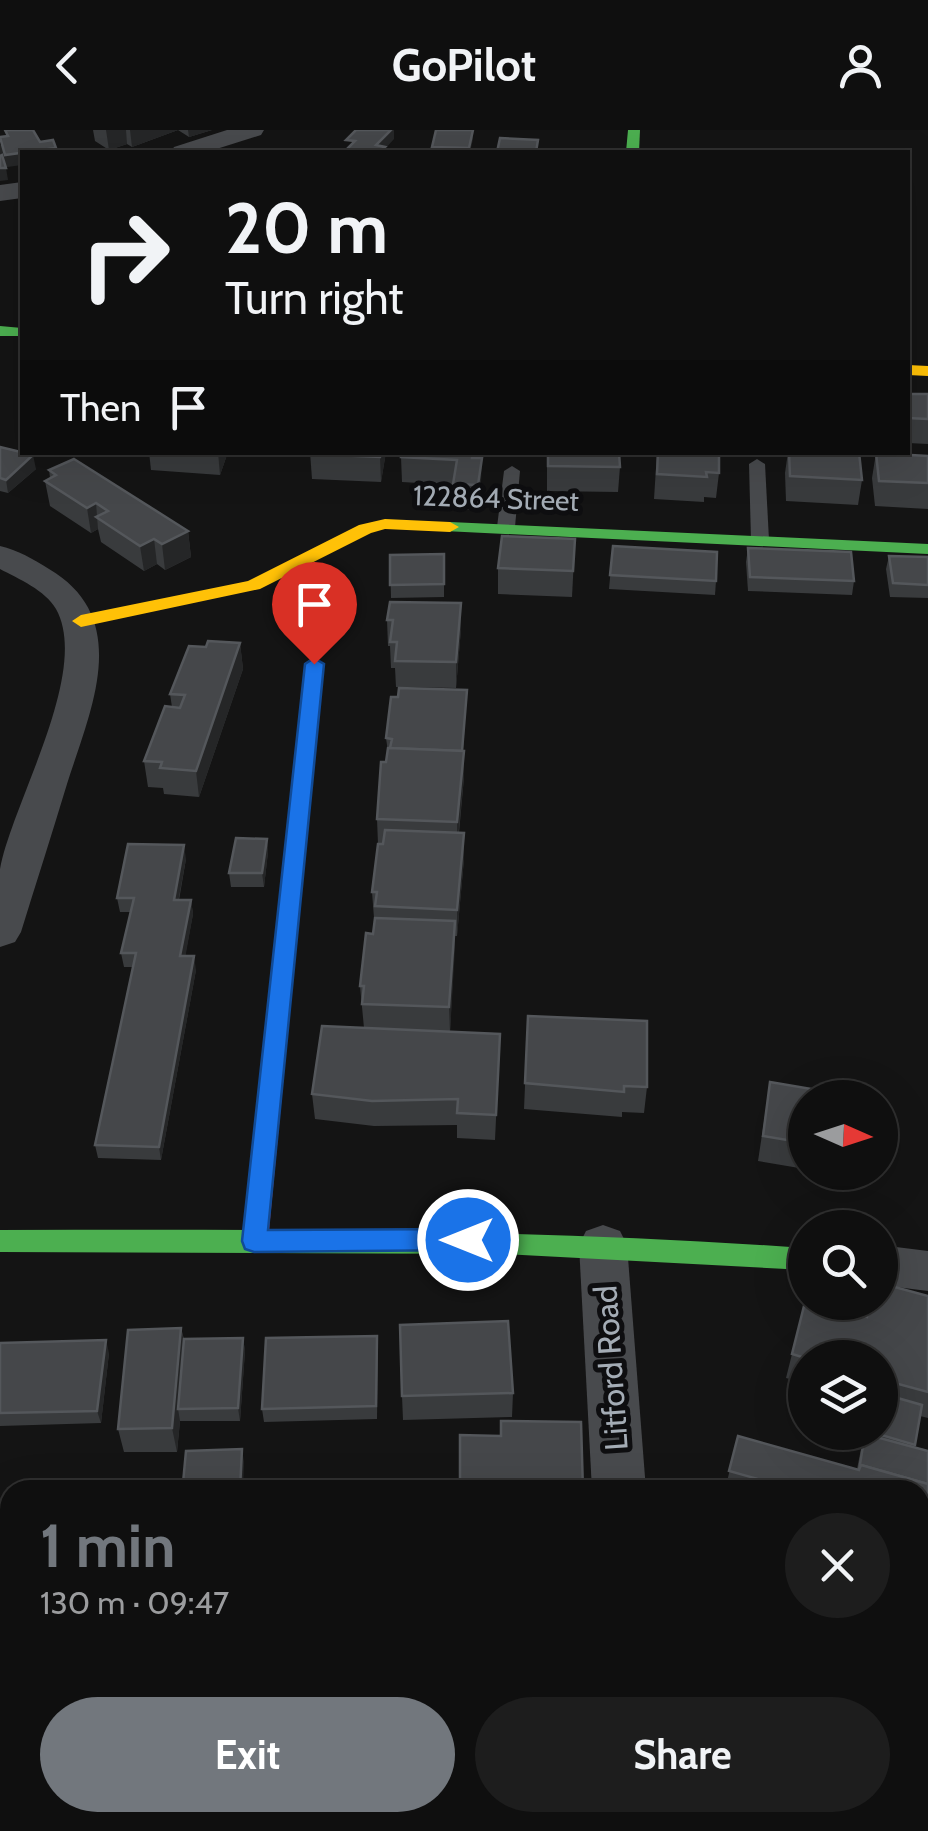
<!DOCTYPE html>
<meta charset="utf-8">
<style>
body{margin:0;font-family:Cabin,sans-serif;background:#1d1d1d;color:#f1f3f6;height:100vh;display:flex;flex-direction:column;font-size:38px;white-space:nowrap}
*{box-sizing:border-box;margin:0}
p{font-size:32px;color:#9b9c9e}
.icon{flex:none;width:55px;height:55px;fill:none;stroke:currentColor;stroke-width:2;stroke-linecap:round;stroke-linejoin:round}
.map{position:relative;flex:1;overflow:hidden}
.details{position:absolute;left:0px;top:1350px;width:930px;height:352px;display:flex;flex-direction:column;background:#0f0f0f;border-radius:30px 30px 0 0;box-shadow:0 10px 40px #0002,0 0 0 2px #2f2f2f}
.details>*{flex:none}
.top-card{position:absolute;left:20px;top:20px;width:890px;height:305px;border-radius:0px;box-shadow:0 10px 40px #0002,0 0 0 2px #2f2f2f;background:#0f0f0f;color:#f1f3f6;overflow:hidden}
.needle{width:65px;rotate:93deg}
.buttons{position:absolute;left:788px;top:950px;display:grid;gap:20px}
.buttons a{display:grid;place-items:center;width:110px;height:110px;border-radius:50%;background:#0f0f0f;box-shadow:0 10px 40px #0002,0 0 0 2px #2f2f2f;font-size:50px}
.pin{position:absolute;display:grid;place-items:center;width:85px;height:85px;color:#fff;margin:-102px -42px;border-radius:50% 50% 50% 0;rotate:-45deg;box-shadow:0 0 10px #0007}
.pin .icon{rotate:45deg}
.me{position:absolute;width:110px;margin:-55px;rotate:270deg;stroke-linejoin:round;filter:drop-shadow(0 0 8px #0008)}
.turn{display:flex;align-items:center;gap:35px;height:210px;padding:0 40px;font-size:45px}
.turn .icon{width:130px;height:130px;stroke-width:2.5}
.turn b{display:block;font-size:70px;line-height:85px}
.then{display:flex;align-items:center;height:95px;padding:0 40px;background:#0003;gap:20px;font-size:38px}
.round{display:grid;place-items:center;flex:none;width:105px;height:105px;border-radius:52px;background:#1d1d1d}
.head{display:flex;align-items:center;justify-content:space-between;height:170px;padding:0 40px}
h1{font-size:60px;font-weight:700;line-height:75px;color:#72777d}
.button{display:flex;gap:20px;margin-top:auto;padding:20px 40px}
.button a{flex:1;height:115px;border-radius:60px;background:#72777d;color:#fff;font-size:40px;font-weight:700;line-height:115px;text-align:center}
.button a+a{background:#1d1d1d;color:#f1f3f6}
header{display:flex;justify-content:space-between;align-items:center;height:130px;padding:0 40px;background:#0f0f0f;font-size:45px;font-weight:700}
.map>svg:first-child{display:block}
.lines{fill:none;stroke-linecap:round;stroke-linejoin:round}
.lane{fill:#484a4d;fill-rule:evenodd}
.street{fill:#484a4d;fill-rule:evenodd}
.fast{fill:#4caf50;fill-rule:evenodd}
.slow{fill:#ffc107;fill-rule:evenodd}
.jam{fill:#c62828;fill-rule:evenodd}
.wall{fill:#393b3d}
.shaded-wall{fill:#252627}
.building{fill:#45474a;stroke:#54575b;stroke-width:2.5}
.route{fill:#1a73e8;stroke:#114b97;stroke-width:2.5}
.labels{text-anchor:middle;stroke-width:10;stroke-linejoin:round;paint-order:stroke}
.far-street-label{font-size:28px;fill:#a4acb5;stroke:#0e0e10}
.street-label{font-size:32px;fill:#a4acb5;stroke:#0e0e10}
</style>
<header><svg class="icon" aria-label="back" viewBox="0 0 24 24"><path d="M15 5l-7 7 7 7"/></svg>GoPilot<svg class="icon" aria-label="person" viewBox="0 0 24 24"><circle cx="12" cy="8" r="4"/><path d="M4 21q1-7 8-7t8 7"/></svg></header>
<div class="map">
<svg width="928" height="1701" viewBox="0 0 928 1701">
<rect width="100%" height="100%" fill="#141414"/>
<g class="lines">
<g class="lane">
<path d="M 757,329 L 765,334 L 769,410 L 760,415 L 751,410 L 749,334 Z"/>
<path d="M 512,336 L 520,341 L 515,397 L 506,402 L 497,397 L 504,341 Z"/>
</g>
<g class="street">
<path d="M 227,0 L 264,0 L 261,5 L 207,22 L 171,22 L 174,17 Z"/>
<path d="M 22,52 L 22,68 L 0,71 L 0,55 Z"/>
<path d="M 0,416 C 18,420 33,429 49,439 C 134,489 90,581 67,654 C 52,704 36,753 21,802 L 15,812 L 0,817 C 0,792 0,764 0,739 C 12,673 91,542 56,479 C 45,460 19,449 0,439 Z"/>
<path d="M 603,1095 L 620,1101 L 627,1115 L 646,1360 L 592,1360 L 579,1115 L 586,1101 Z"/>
<path d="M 880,1115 L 928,1121 L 928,1161 L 880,1155 Z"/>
<path d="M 0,1655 L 10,1655 L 10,1692 L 37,1692 L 33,1701 L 0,1701 Z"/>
<path d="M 531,1692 L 664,1692 L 664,1694 L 661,1701 L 535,1701 Z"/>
</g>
<g class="fast">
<path d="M 628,0 L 640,0 L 639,22 L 626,22 Z"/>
<path d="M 0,196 L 22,198 L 22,206 L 0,206 Z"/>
<path d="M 450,392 L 928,414 L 928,424 L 444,401 L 444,393 Z"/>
<path d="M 0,1100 C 269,1099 537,1099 805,1118 L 805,1140 L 503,1124 L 0,1122 Z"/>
</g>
<g class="slow">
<path d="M 908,235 L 928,236 L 928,246 L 908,245 Z"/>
<path d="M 385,389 L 450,392 L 459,397 L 450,402 L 385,399 L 371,403 L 260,459 L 81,497 L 72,491 L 81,485 L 248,451 L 359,395 Z"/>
</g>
<path class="jam" d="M 314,527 L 323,533 L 268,1111 L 264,1118 L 255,1122 L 246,1118 L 242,1111 L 305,533 Z"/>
</g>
<g class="wall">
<path d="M 93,0 L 178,0 L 132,17 L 127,14 L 109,20 L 95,11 Z"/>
<path d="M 178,0 L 212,0 L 189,7 Z"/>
<path d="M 473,0 L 470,22 L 432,22 L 432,17 Z"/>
<path d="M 908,264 L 928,264 L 928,314 L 908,313 Z"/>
<path d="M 0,317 L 36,339 L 8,363 L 0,361 Z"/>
<path d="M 149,322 L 228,322 L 220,345 L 151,340 Z"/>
<path d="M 310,322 L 386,322 L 381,352 L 312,349 Z"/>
<path d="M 547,322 L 620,337 L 618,362 L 547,361 Z"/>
<path d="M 657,322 L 719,343 L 716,368 L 704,367 L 704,372 L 654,369 Z"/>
<path d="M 788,322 L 859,322 L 862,350 L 858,375 L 786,371 L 785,343 Z"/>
<path d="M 876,323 L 928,326 L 928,379 L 875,376 L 872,348 Z"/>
<path d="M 401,327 L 476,328 L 481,353 L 478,380 L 453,379 L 453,355 L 402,352 Z"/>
<path d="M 49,340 L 188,401 L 191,427 L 165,440 L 157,434 L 144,441 L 101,412 L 98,399 L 91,403 L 50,376 L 45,351 L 50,348 Z"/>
<path d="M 575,409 L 572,467 L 498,464 L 498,438 Z"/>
<path d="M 613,416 L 716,451 L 715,465 L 609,459 Z"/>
<path d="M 748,418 L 854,451 L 852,465 L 748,461 L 746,432 Z"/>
<path d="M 444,424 L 444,467 L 391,468 L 390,425 Z"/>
<path d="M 889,426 L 928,427 L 928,468 L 890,467 L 886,439 Z"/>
<path d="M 461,473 L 461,499 L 456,558 L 396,557 L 395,538 L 391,538 L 390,516 L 388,516 L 387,490 Z"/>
<path d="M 240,513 L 243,539 L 199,667 L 164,664 L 163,658 L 148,657 L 144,631 L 172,577 L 170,564 L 206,517 Z"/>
<path d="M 467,560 L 463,621 L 464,647 L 459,703 L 464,729 L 457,806 L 455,806 L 450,902 L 500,904 L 495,1010 L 457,1008 L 457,995 L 374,996 L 315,989 L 312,964 L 364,898 L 360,856 L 373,804 L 375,788 L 374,788 L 372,762 L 378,714 L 377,689 L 388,622 L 386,608 L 398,567 Z"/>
<path d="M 267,709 L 268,722 L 264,757 L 231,757 L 229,743 Z"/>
<path d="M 186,729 L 179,770 L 191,770 L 193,784 L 185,826 L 196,840 L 161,1030 L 98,1028 L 95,1015 L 133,837 L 124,837 L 121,823 L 131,782 L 120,782 L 117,768 Z"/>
<path d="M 528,886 L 647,957 L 644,983 L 622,982 L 622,987 L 524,979 Z"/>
<path d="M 770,952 L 805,968 L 805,1039 L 758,1031 Z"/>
<path d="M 928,1166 L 928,1288 L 920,1286 L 914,1317 L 928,1321 L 928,1501 L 925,1512 L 928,1513 L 928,1627 L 920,1625 L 920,1360 L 725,1360 L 738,1306 L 857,1339 L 862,1314 L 841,1308 L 842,1302 L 880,1302 L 880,1228 L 805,1228 L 805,1253 L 786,1248 L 805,1172 L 865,1186 L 868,1172 L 880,1172 Z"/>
<path d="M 181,1198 L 184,1209 L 243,1208 L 245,1221 L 240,1291 L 180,1291 L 177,1322 L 124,1322 L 118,1299 Z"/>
<path d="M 0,1213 L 109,1223 L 101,1293 L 0,1296 Z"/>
<path d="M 378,1218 L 377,1289 L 264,1292 L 262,1279 Z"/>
<path d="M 513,1263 L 512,1287 L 403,1290 L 402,1266 Z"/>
<rect x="0" y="1460" width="10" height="85"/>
</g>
<g class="shaded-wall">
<path d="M 106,0 L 126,0 L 127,14 L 109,20 Z"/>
<path d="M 130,0 L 178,0 L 132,17 Z"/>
<path d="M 188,0 L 212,0 L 189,7 Z"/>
<path d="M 391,0 L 394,0 L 394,9 L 385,19 L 385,22 L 376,22 L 376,15 Z"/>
<path d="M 473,0 L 473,9 L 470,22 L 469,22 Z"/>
<path d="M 3,14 L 22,23 L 22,35 L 0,38 L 0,15 Z"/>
<path d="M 56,18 L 57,22 L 24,22 Z"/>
<path d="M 0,38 L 6,38 L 8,50 L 0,51 Z"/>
<path d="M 218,322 L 228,322 L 220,345 Z"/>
<path d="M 381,322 L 386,322 L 381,352 L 380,327 Z"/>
<path d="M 33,325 L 36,339 L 8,363 L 6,350 Z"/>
<path d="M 482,328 L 481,353 L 478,380 L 478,355 Z"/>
<path d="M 96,373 L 98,399 L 91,403 L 87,378 Z"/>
<path d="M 188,401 L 191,427 L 165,440 L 162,414 Z"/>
<path d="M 154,409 L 157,434 L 144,441 L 140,416 Z"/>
<path d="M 461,473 L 461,499 L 456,558 L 456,532 Z"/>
<path d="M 240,513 L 243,539 L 199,667 L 196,641 Z"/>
<path d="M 464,621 L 464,647 L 457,718 L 457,692 Z"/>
<path d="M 464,703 L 464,729 L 457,806 L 457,780 Z"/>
<path d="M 267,709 L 268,722 L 264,757 L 262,743 Z"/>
<path d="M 184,715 L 186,729 L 176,783 L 174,770 Z"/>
<path d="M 191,770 L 193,784 L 183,840 L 180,826 Z"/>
<path d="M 455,791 L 455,818 L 450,903 L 449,877 Z"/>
<path d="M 194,826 L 196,840 L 161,1030 L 159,1017 Z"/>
<path d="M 181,1198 L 186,1222 L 178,1279 L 180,1291 L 177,1322 L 172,1298 Z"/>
<path d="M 243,1208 L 245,1221 L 240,1291 L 238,1278 Z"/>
<path d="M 106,1210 L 109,1223 L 101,1293 L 97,1281 Z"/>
<path d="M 242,1319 L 244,1332 L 243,1360 L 240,1360 Z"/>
</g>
<g class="building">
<path d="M 5,0 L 33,0 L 40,12 L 53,10 L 56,18 L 5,25 L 0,7 L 8,6 Z"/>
<path d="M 356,0 L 391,0 L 376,15 L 385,17 L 379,22 L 344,22 L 355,11 L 346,10 Z"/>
<path d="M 436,0 L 473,0 L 469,18 L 432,17 Z"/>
<path d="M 500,8 L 538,10 L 536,22 L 497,22 Z"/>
<path d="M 2,25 L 6,38 L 0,38 L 0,26 Z"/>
<path d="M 908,264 L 928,264 L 928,289 L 908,288 Z"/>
<path d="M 0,317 L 33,325 L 6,350 L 0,348 Z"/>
<path d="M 310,322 L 381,322 L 380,327 L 310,324 Z"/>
<path d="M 402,322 L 473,322 L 472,328 L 482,328 L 478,355 L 453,354 L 457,330 L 401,327 Z"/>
<path d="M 548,322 L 619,322 L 620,337 L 548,336 Z"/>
<path d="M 658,322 L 719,322 L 719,343 L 706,342 L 707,347 L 657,344 Z"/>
<path d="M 789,322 L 859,322 L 862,350 L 790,346 Z"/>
<path d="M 876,323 L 928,326 L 928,353 L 879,351 Z"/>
<path d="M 74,329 L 188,401 L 162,414 L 154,409 L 140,416 L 96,387 L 108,381 L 96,373 L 87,378 L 45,351 L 56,345 L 49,340 Z"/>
<path d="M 502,406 L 575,409 L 573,441 L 498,438 Z"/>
<path d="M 613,416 L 717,422 L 716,451 L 610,445 Z"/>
<path d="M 748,418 L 851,422 L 854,451 L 750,447 Z"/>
<path d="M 444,424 L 444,454 L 390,455 L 390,425 Z"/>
<path d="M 889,426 L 928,427 L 928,455 L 893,453 Z"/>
<path d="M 390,472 L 461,473 L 456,532 L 395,531 L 397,512 L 390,512 L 393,490 L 387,490 Z"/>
<path d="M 208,511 L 240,513 L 196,641 L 160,638 L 162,632 L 144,631 L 165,576 L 180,578 L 185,565 L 170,564 L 189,516 L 206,517 Z"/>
<path d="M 399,558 L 467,560 L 462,621 L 390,618 L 392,609 L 386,608 L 391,567 L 398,567 Z"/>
<path d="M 388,618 L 464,621 L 457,692 L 377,689 L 381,632 L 386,632 Z"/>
<path d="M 385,700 L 464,703 L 457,780 L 375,776 L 377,762 L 372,762 L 378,714 L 383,714 Z"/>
<path d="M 236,708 L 267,709 L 262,743 L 229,743 Z"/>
<path d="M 128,714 L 184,715 L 174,770 L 191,770 L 180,826 L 194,826 L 159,1017 L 95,1015 L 136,823 L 121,823 L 134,768 L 117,768 Z"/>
<path d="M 375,788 L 455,791 L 449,877 L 362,874 L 364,856 L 360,856 L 366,803 L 373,804 Z"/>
<path d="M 528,886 L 647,891 L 647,957 L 624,956 L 624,962 L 525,953 Z"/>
<path d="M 322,896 L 500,904 L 496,985 L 457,983 L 458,969 L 372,971 L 312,964 Z"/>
<path d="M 770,952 L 841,964 L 841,968 L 805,968 L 805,1013 L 763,1006 Z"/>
<path d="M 880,1153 L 928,1166 L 928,1262 L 880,1249 L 880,1228 L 805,1228 L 792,1224 L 805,1172 L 814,1172 L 867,1187 L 870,1172 L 880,1172 Z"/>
<path d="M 508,1191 L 513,1263 L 402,1266 L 400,1195 Z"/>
<path d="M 181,1198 L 172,1298 L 118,1299 L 128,1200 Z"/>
<path d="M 377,1206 L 376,1276 L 262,1279 L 266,1208 Z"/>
<path d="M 243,1208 L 238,1278 L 178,1279 L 184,1209 Z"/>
<path d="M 106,1210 L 97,1281 L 0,1283 L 0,1213 Z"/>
<path d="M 880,1263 L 922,1275 L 915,1315 L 871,1302 L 880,1302 Z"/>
<path d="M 501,1291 L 581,1292 L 583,1360 L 460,1360 L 460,1305 L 501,1306 Z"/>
<path d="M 865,1304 L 928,1321 L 928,1354 L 861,1335 L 859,1340 Z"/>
<path d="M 738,1306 L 859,1340 L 861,1335 L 928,1354 L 928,1397 L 920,1395 L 920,1360 L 797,1360 L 729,1341 Z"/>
<path d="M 242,1319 L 240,1360 L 169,1360 L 170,1354 L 183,1353 L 186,1321 Z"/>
<path d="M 920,1410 L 928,1413 L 927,1508 L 920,1506 Z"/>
<rect x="0" y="1460" width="10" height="74"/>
<path d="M 920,1510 L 928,1513 L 928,1615 L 920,1613 Z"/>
<path d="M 816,1692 L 825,1692 L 840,1701 L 812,1701 Z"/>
</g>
<path class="route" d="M 314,528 L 324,534 L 268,1100 L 468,1099 L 477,1102 L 480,1110 L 477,1117 L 468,1120 L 254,1122 L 245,1119 L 242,1111 L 305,534 Z"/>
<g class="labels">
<g class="far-street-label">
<text transform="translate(496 368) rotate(2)" y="10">122864 Street</text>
</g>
<g class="street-label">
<text transform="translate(611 1238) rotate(-94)" y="11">Litford Road</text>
</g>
</g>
</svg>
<div class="buttons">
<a><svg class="needle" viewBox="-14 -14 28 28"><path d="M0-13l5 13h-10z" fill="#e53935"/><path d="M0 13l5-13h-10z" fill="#9b9c9e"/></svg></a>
<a><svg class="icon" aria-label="search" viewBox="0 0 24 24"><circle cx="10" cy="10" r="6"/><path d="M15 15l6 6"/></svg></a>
<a><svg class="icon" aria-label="layers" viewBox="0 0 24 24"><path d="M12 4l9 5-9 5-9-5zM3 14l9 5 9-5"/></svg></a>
</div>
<div class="pin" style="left:314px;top:534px;background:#d93025"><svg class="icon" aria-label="arrive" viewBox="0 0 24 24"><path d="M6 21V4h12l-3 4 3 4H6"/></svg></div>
<svg class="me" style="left:468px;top:1110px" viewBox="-20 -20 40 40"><circle r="17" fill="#1a73e8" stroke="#fff" stroke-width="3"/><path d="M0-11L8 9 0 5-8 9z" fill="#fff"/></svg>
<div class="top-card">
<div class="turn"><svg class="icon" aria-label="right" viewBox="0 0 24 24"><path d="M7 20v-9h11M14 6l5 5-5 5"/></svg><div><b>20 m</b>Turn right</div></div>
<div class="then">Then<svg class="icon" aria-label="arrive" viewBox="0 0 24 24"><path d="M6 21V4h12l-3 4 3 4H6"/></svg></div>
</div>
<section class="details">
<div class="head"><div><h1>1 min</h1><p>130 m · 09:47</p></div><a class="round"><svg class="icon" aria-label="close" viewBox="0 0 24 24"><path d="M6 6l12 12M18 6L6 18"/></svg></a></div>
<div class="button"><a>Exit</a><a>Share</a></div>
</section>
</div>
